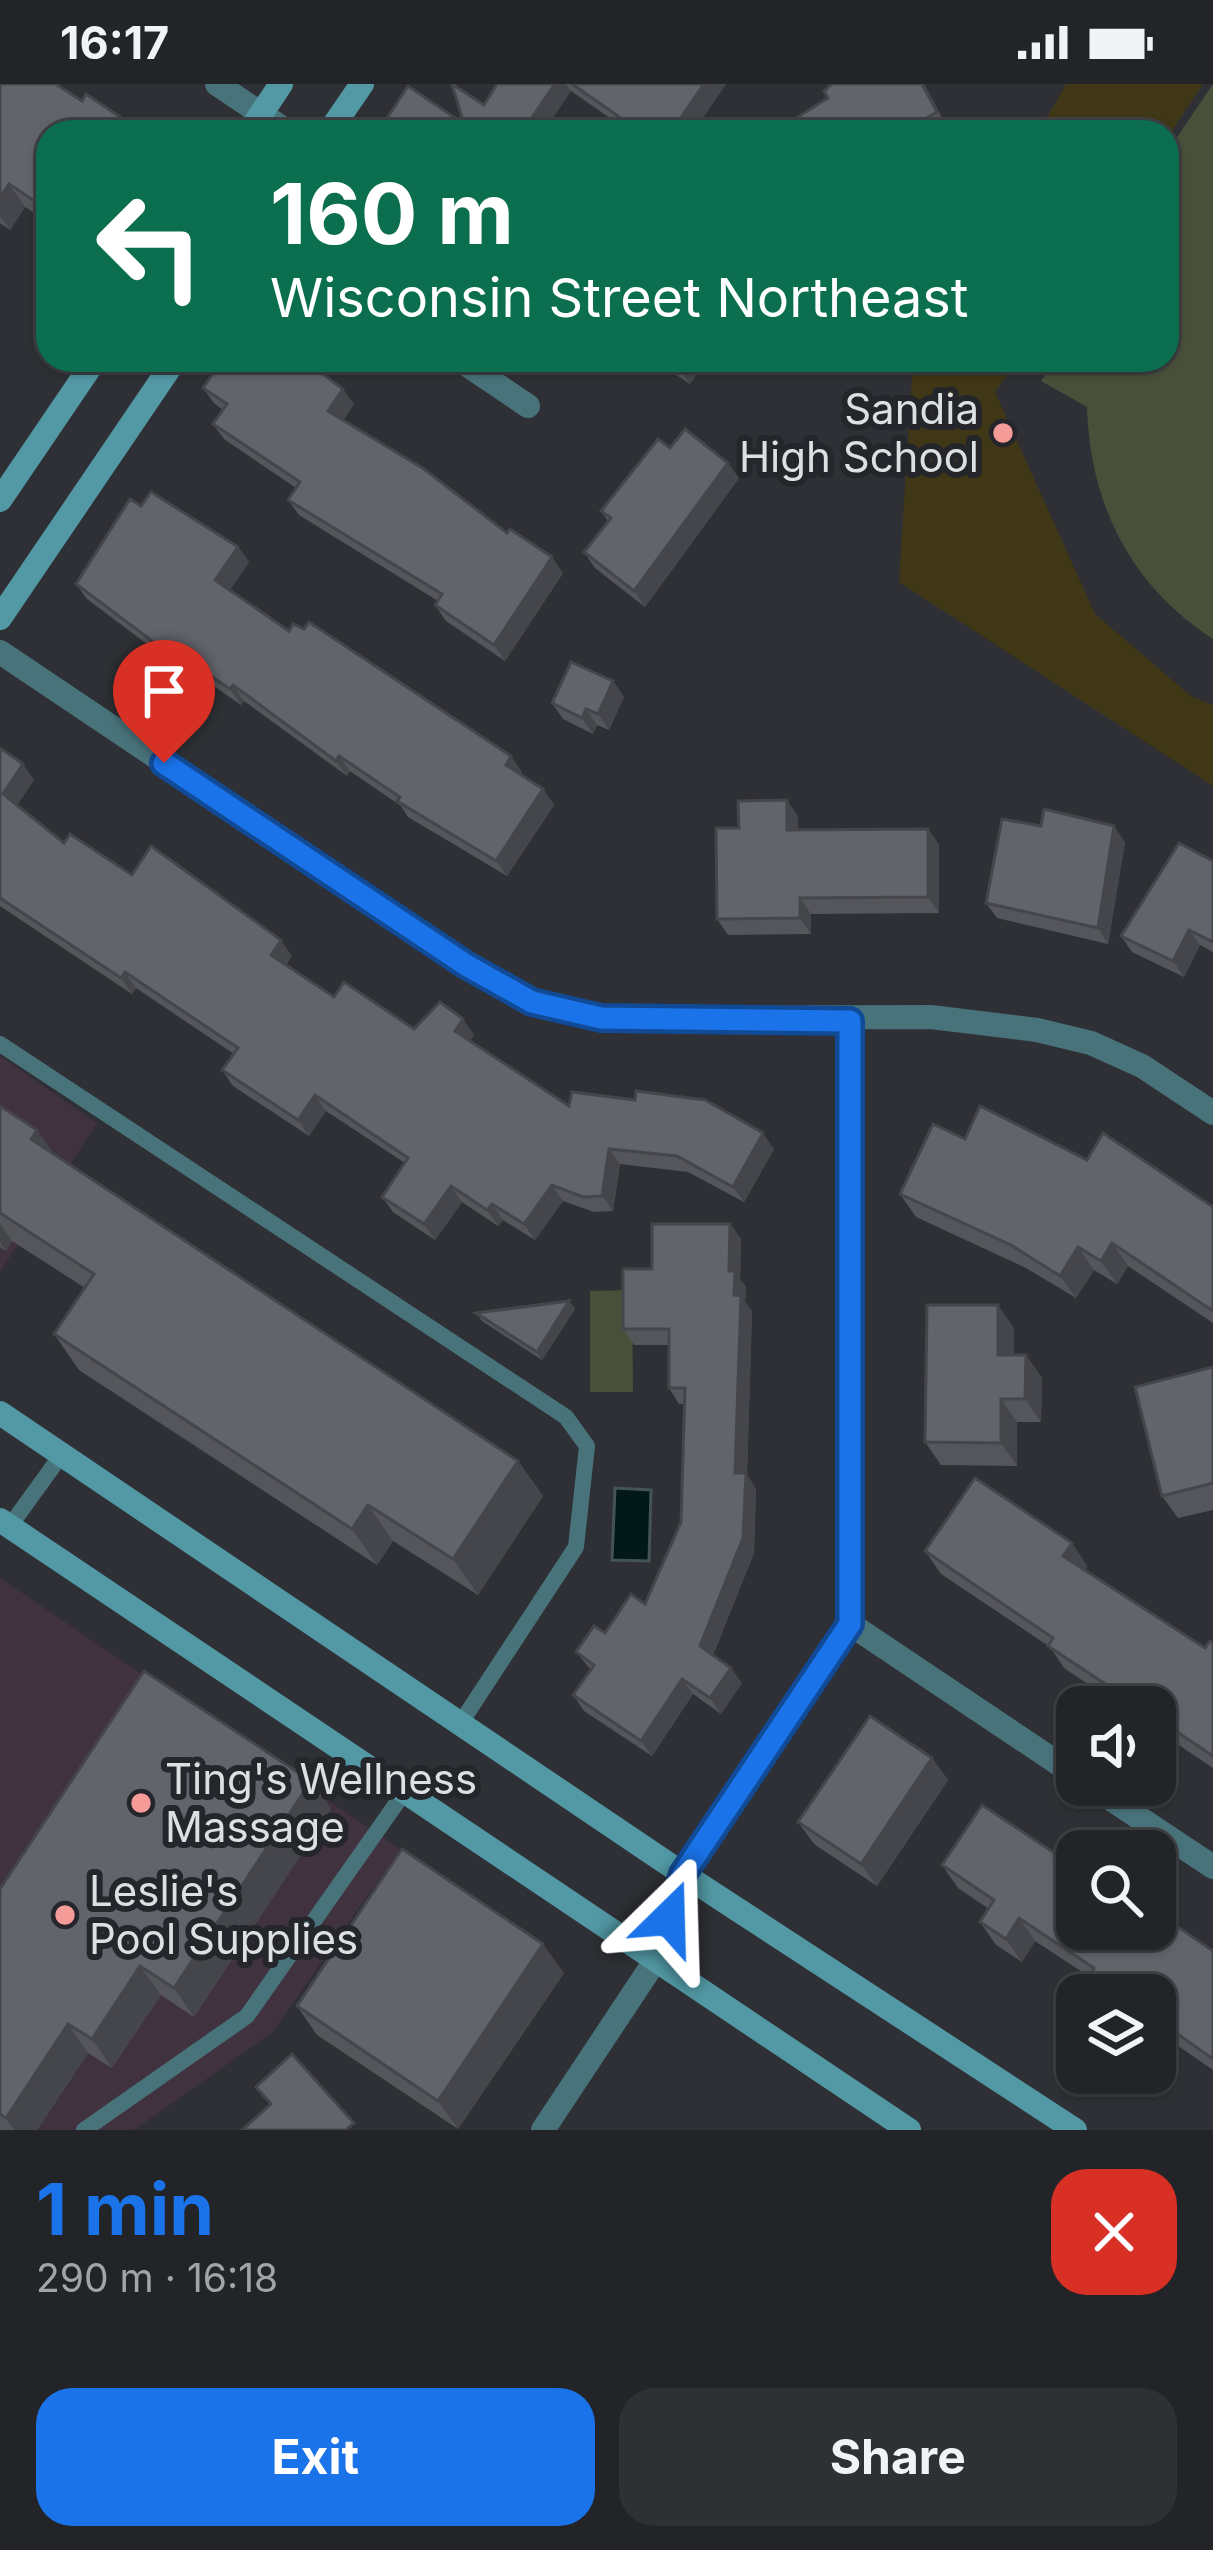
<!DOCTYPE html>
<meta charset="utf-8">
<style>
body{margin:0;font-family:Inter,sans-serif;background:#2e3034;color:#f1f3f6;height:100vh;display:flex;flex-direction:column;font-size:45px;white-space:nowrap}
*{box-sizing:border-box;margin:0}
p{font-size:39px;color:#a2a4a8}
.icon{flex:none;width:66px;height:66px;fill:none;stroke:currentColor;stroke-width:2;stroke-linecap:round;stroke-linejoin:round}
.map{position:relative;height:2046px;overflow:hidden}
.details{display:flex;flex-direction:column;background:#222428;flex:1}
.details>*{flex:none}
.banner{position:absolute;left:36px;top:36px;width:1143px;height:252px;border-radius:36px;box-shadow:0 3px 9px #0004,0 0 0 3px #3f4145;background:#0b6e4f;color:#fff;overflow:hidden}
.tools{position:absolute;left:1056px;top:1602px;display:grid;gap:24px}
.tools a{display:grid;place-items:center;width:120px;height:120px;border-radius:24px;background:#222428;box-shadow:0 3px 9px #0004,0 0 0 3px #3f4145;font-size:60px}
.pin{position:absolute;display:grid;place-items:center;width:102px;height:102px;color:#fff;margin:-123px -51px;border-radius:50% 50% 50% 0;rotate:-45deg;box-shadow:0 0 12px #0007}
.pin .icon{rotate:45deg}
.me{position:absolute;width:132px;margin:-66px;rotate:22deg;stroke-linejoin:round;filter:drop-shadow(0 0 9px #0008)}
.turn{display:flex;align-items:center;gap:42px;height:252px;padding:0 36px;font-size:54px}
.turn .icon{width:156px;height:156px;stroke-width:2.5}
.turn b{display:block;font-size:84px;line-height:102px}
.round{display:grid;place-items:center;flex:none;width:126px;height:126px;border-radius:36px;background:#2e3034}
.overview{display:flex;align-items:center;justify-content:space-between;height:204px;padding:0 36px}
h1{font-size:72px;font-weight:700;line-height:90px;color:#1a73e8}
.button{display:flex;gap:24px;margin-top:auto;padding:24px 36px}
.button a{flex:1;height:138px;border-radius:36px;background:#1a73e8;color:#fff;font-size:48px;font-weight:700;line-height:138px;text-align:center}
.button a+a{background:#2e3034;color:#f1f3f6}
.status{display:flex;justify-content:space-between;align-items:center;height:84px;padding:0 60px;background:#222428;direction:ltr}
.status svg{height:33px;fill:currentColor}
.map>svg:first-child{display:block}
.commercial{fill:#41323f}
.green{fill:#49503a}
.sand{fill:#403717}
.water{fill:#021819;stroke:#445455;stroke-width:3}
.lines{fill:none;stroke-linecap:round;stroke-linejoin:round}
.lane{stroke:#49737b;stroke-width:16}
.street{stroke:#49737b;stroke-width:24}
.secondary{stroke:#5299a5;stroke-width:24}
.wall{fill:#54565c}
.shaded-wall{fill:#45464b}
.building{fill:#62646b;stroke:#45464b;stroke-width:3}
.route-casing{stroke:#114b97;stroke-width:30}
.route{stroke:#1a73e8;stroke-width:21}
.poi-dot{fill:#f59b98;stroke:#24262b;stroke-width:4.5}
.labels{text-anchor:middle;stroke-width:12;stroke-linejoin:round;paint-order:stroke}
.poi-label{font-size:42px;fill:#dddfe2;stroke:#24262b;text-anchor:start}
</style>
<div class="status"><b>16:17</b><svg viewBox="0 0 49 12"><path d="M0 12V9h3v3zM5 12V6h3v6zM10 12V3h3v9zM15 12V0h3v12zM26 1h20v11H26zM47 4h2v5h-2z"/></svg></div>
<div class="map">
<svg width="1213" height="2046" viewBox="0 0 1213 2046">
<rect width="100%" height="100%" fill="#2e3035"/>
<g class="commercial">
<path d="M 0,972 L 97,1039 L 0,1188 Z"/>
<path d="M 0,1494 L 400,1765 L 273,1948 L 134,2046 L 0,2046 Z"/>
</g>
<g class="green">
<path d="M 1213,0 L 1213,555 C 1130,501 1090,420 1087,323 L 1041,297 L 1056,276 L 1167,276 L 1167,68 Z"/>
<path d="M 632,1206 L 633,1308 L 590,1308 L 590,1207 Z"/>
</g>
<g class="sand">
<path d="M 1066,0 L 1203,0 L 1167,54 L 1167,48 L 1039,48 Z"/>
<path d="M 913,276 L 1017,276 L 995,308 L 1095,530 L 1192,613 L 1213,621 L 1213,702 L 899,498 Z"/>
</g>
<path class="water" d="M 615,1404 L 651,1406 L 649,1477 L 612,1476 Z"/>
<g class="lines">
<g class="lane">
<path d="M 0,960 L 566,1333 L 587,1362 L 576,1463 L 460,1640"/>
<path d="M 10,1442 L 62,1370"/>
<path d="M 84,2046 L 247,1932 L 403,1710"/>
</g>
<g class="street">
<path d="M 217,0 L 288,48"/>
<path d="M 460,276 L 528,322"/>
<path d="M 0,568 L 466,881 L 531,918 L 601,934 L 931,933 L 1037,946 L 1091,959 L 1142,982 L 1213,1029"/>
<path d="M 850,1540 L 1077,1692"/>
<path d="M 1090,1701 L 1213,1783"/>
<path d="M 543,2046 L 655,1877 L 683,1790 L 850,1540 L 850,937"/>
</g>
<g class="secondary">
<path d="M 249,48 L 281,0"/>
<path d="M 329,48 L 362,0"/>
<path d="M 0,416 L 95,276"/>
<path d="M 0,534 L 175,276"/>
<path d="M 0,1329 L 683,1790 L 1075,2046"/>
<path d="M 0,1436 L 909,2046"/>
</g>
</g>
<g class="wall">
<path d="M 0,0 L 82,17 L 138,45 L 48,48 L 48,138 L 25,123 L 10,146 L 0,139 Z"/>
<path d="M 497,0 L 726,0 L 693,48 L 630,48 L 571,7 L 464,40 L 484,21 Z"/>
<path d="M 924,0 L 948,44 L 940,48 L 774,48 Z"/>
<path d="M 653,276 L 706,276 L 690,300 Z"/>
<path d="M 203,304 L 354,320 L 343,336 L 563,489 L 505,577 L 446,537 L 435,521 L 438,517 L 299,431 L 288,416 L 296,404 L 224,355 L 213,340 L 223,326 L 214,319 Z"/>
<path d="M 670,364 L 739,394 L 645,523 L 595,484 L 584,468 L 608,437 L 601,427 Z"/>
<path d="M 141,422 L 238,463 L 249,478 L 230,506 L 289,547 L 522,688 L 520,690 L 543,705 L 554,721 L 507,792 L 408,733 L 401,722 L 350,687 L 347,692 L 244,617 L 241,621 L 182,580 L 179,584 L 87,515 L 76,500 Z"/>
<path d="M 613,597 L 624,613 L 609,646 L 597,641 L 593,650 L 563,635 L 552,619 Z"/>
<path d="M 0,664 L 34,696 L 17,721 L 64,759 L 292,872 L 286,881 L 334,913 L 414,945 L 474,951 L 470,957 L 569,1022 L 774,1065 L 744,1118 L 688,1088 L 620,1080 L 613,1127 L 594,1128 L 563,1117 L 535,1156 L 503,1136 L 498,1142 L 462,1118 L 435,1156 L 393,1128 L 382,1113 L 405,1079 L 326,1027 L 309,1052 L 233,1002 L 222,986 L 234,970 L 136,904 L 132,910 L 0,822 Z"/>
<path d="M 798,732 L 798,746 L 928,745 L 939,761 L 939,829 L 811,830 L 811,850 L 728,851 L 717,835 L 739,744 Z"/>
<path d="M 1125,758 L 1108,860 L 997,834 L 986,819 Z"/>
<path d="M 1213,777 L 1213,868 L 1200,861 L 1184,893 L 1132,868 L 1121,852 Z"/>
<path d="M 0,1022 L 37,1046 L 53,1069 L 518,1377 L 543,1412 L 478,1511 L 393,1457 L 377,1481 L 79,1286 L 54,1250 L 85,1204 L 12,1157 L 6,1167 L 0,1163 Z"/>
<path d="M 965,1055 L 1087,1076 L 1213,1123 L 1213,1239 L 1128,1182 L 1117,1200 L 1094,1186 L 1076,1214 L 1026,1184 L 916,1133 L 900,1110 Z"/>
<path d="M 730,1140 L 741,1155 L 740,1195 L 746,1203 L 745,1218 L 752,1227 L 747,1391 L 756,1405 L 754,1469 L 713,1571 L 742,1599 L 721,1630 L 693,1610 L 652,1672 L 584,1627 L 573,1611 L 591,1586 L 576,1568 L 645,1520 L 681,1438 L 684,1320 L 679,1320 L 669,1304 L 669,1261 L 634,1261 L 623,1245 L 652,1185 Z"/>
<path d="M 569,1217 L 575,1225 L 542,1276 L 482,1237 L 476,1229 Z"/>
<path d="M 1014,1244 L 1014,1271 L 1026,1271 L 1042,1294 L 1041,1338 L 1017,1338 L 1017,1382 L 941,1381 L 925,1358 Z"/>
<path d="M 1213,1283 L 1213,1426 L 1178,1434 L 1162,1412 Z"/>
<path d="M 1072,1459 L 1087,1482 L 1085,1486 L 1205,1564 L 1213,1560 L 1213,1684 L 1155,1645 L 1155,1623 L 1122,1623 L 1064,1584 L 1050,1563 L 941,1490 L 925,1467 Z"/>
<path d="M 932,1674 L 948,1696 L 877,1802 L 814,1760 L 798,1738 Z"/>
<path d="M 311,1697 L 331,1725 L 194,1933 L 161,1911 L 112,1984 L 88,1969 L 37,2046 L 0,2046 L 0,1805 Z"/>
<path d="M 942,1781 L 1077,1845 L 1213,1867 L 1213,1986 L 1155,1946 L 1155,1911 L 1106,1911 L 1096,1897 L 1035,1857 L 1022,1878 L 996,1861 L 980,1838 L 989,1825 L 958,1804 Z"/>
<path d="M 564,1889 L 458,2045 L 317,1951 L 297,1922 Z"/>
</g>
<g class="shaded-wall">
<path d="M 555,0 L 566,0 L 571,7 L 544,48 L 522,48 Z"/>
<path d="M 704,0 L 726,0 L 693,48 L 671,48 Z"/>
<path d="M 922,0 L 924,0 L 948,44 L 937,28 Z"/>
<path d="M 9,100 L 25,123 L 10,146 L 0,132 L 0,114 Z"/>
<path d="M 685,276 L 706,276 L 690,300 L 679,285 Z"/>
<path d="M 343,305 L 354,320 L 339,343 L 328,327 Z"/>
<path d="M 728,379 L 739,394 L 645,523 L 634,507 Z"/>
<path d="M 238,463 L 249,478 L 226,512 L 215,496 Z"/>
<path d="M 552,473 L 563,489 L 505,577 L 494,561 Z"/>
<path d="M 171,565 L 182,580 L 179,584 L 168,569 Z"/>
<path d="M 613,597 L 624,613 L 609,646 L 598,630 Z"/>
<path d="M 233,601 L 244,617 L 241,621 L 230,605 Z"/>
<path d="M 586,625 L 597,641 L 593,650 L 582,634 Z"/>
<path d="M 339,672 L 350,687 L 347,692 L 336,677 Z"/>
<path d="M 511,672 L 522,688 L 516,696 L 506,681 Z"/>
<path d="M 23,680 L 34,696 L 14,725 L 3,710 Z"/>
<path d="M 543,705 L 554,721 L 507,792 L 496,777 Z"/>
<path d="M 787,716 L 798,732 L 798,762 L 787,746 Z"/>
<path d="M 1114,742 L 1125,758 L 1108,860 L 1098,844 Z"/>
<path d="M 928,745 L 939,761 L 939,829 L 928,813 Z"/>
<path d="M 800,814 L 811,830 L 811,850 L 800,834 Z"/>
<path d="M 1189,846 L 1200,861 L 1184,893 L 1173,877 Z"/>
<path d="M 281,856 L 292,872 L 282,886 L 271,871 Z"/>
<path d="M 125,888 L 136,904 L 132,910 L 121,894 Z"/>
<path d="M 463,935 L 474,951 L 466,963 L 455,947 Z"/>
<path d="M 315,1011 L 326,1027 L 309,1052 L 298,1036 Z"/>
<path d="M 37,1046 L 62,1082 L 31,1055 Z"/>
<path d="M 763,1049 L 774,1065 L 744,1118 L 733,1103 Z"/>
<path d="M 609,1065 L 620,1080 L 613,1127 L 602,1112 Z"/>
<path d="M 552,1101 L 563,1117 L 535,1156 L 524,1140 Z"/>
<path d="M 451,1102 L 462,1118 L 435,1156 L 424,1140 Z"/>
<path d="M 492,1120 L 503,1136 L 498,1142 L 487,1126 Z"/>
<path d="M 0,1139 L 12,1157 L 6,1167 L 0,1158 Z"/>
<path d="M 730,1140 L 741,1155 L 740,1195 L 746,1203 L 745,1218 L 752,1227 L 747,1391 L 756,1405 L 754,1469 L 710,1577 L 700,1562 L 735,1389 L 734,1211 L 729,1187 Z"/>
<path d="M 1112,1159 L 1128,1182 L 1117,1200 L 1101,1177 Z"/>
<path d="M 1078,1163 L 1094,1186 L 1076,1214 L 1060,1192 Z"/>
<path d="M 569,1217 L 575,1225 L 542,1276 L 537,1268 Z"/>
<path d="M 998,1221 L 1014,1244 L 1014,1294 L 998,1271 Z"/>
<path d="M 1026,1271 L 1042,1294 L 1041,1338 L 1025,1315 Z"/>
<path d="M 1001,1315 L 1017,1338 L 1017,1382 L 1001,1359 Z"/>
<path d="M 518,1377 L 543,1412 L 478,1511 L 453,1475 Z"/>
<path d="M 368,1421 L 393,1457 L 377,1481 L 352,1445 Z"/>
<path d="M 1072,1459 L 1087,1482 L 1079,1494 L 1063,1472 Z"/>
<path d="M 731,1584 L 742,1599 L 721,1630 L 710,1614 Z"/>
<path d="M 682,1595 L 693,1610 L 652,1672 L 641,1657 Z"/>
<path d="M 932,1674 L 948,1696 L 877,1802 L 861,1780 Z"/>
<path d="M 311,1697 L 331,1725 L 194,1933 L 174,1904 Z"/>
<path d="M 1019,1834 L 1035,1857 L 1022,1878 L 1006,1855 Z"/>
<path d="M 543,1860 L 564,1889 L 458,2045 L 438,2017 Z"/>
<path d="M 140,1882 L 161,1911 L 112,1984 L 92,1955 Z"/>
<path d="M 68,1940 L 88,1969 L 37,2046 L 14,2046 L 6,2034 Z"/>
</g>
<g class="building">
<path d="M 0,0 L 56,0 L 82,17 L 86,10 L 138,45 L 136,48 L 48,48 L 48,126 L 9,100 L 0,114 Z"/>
<path d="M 452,0 L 484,21 L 497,0 L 555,0 L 522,48 L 378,48 L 408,2 L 464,40 Z"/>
<path d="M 572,0 L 704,0 L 671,48 L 641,48 Z"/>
<path d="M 832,0 L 922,0 L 937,28 L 909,44 L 911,48 L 774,48 L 828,14 L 824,7 Z"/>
<path d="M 222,276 L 304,276 L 343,305 L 328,327 L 424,385 L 507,449 L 510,445 L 552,473 L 494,561 L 435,521 L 442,510 L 288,416 L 300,398 L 213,340 L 227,320 L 203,304 Z"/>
<path d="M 666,276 L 685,276 L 679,285 Z"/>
<path d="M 685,345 L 728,379 L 634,507 L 584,468 L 611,434 L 601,427 L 658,355 L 670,364 Z"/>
<path d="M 151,408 L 238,463 L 215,496 L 289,547 L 293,540 L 304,545 L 309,538 L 511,672 L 506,681 L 543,705 L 496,777 L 397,717 L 400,713 L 339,672 L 336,677 L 233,601 L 230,605 L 171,565 L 168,569 L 76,500 L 130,415 L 141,422 Z"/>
<path d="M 571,578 L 613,597 L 598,630 L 586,625 L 582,634 L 552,619 Z"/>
<path d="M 0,664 L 23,680 L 3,710 L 64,759 L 70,750 L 132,791 L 151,762 L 281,856 L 271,871 L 334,913 L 344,898 L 414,945 L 440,918 L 463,935 L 455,947 L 569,1022 L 572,1008 L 635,1016 L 636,1007 L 705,1016 L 763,1049 L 733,1103 L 677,1072 L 609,1065 L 602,1112 L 583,1113 L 552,1101 L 524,1140 L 492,1120 L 487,1126 L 451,1102 L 424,1140 L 382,1113 L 408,1074 L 315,1011 L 298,1036 L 222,986 L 238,964 L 125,888 L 121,894 L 0,814 Z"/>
<path d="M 787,716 L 787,746 L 928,745 L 928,813 L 800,814 L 800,834 L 717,835 L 716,744 L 739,744 L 738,717 Z"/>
<path d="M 1044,725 L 1114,742 L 1098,844 L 986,819 L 1002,735 L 1041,742 Z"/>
<path d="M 1179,759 L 1213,777 L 1213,858 L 1189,846 L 1173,877 L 1121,852 Z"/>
<path d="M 0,1022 L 37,1046 L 31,1055 L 518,1377 L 453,1475 L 368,1421 L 352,1445 L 54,1250 L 94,1190 L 0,1129 Z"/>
<path d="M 980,1022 L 1087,1076 L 1103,1049 L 1213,1123 L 1213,1227 L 1112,1159 L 1101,1177 L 1078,1163 L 1060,1192 L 1011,1161 L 900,1110 L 933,1040 L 965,1055 Z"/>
<path d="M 652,1140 L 730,1140 L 729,1187 L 735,1187 L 734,1211 L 741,1212 L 735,1389 L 746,1389 L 743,1454 L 700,1562 L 731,1584 L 710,1614 L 682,1595 L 641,1657 L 573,1611 L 594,1581 L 576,1568 L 594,1542 L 605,1549 L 631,1510 L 645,1520 L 681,1438 L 685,1304 L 669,1304 L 669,1245 L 623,1245 L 623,1185 L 652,1185 Z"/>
<path d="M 569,1217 L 537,1268 L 476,1229 Z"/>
<path d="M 927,1221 L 998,1221 L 998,1271 L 1026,1271 L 1025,1315 L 1001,1315 L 1001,1359 L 925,1358 Z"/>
<path d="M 1213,1283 L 1213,1399 L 1162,1412 L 1135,1303 Z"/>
<path d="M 975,1394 L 1072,1459 L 1063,1472 L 1205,1564 L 1210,1557 L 1213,1560 L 1213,1672 L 1155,1633 L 1155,1623 L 1140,1623 L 1048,1562 L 1053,1554 L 925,1467 Z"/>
<path d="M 144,1587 L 311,1697 L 174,1904 L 140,1882 L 92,1955 L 68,1940 L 6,2034 L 0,2030 L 0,1805 Z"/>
<path d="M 870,1632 L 932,1674 L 861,1780 L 798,1738 Z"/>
<path d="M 982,1721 L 1077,1784 L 1077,1845 L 1155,1845 L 1155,1827 L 1213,1867 L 1213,1975 L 1155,1934 L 1155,1911 L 1121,1911 L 1091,1890 L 1094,1884 L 1019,1834 L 1006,1855 L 980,1838 L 994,1816 L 942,1781 Z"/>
<path d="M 402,1765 L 543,1860 L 438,2017 L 297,1922 Z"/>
<path d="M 292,1970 L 354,2039 L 346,2046 L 242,2046 L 271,2020 L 256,2003 Z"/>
</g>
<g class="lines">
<g class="route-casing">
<path id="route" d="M 164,679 L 466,881 L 532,918 L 601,934 L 850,937 L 850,1540 L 683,1790 L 669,1834"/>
</g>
<use href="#route" class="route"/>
</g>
<g class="poi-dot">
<circle cx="1003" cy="349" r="12"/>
<circle cx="141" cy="1719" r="12"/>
<circle cx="65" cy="1831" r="12"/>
</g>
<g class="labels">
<g class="poi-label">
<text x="979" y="340" text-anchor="end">Sandia<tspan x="979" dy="48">High School</tspan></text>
<text x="165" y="1710">Ting's Wellness<tspan x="165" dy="48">Massage</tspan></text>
<text x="89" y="1822">Leslie's<tspan x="89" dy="48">Pool Supplies</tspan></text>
</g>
</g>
</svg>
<div class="tools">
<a><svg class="icon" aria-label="sound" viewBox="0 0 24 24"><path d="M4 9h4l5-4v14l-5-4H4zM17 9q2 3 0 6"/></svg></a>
<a><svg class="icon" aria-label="search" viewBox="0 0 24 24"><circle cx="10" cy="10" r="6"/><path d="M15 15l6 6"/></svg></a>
<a><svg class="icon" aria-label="layers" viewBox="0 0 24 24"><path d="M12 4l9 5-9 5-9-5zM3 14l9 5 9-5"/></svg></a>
</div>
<div class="pin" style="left:164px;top:679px;background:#d93025"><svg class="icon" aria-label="arrive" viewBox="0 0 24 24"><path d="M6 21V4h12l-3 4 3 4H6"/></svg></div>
<svg class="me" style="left:669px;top:1834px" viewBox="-20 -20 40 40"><path d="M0-17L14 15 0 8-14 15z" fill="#1a73e8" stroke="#fff" stroke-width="4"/></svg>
<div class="banner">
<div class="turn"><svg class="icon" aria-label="left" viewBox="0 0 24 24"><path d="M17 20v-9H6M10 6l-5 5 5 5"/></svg><div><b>160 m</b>Wisconsin Street Northeast</div></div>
</div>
</div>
<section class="details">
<div class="overview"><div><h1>1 min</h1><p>290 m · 16:18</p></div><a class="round" style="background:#d93025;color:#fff"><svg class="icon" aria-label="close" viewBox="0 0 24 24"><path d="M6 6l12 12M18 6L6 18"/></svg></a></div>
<div class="button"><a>Exit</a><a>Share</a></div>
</section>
